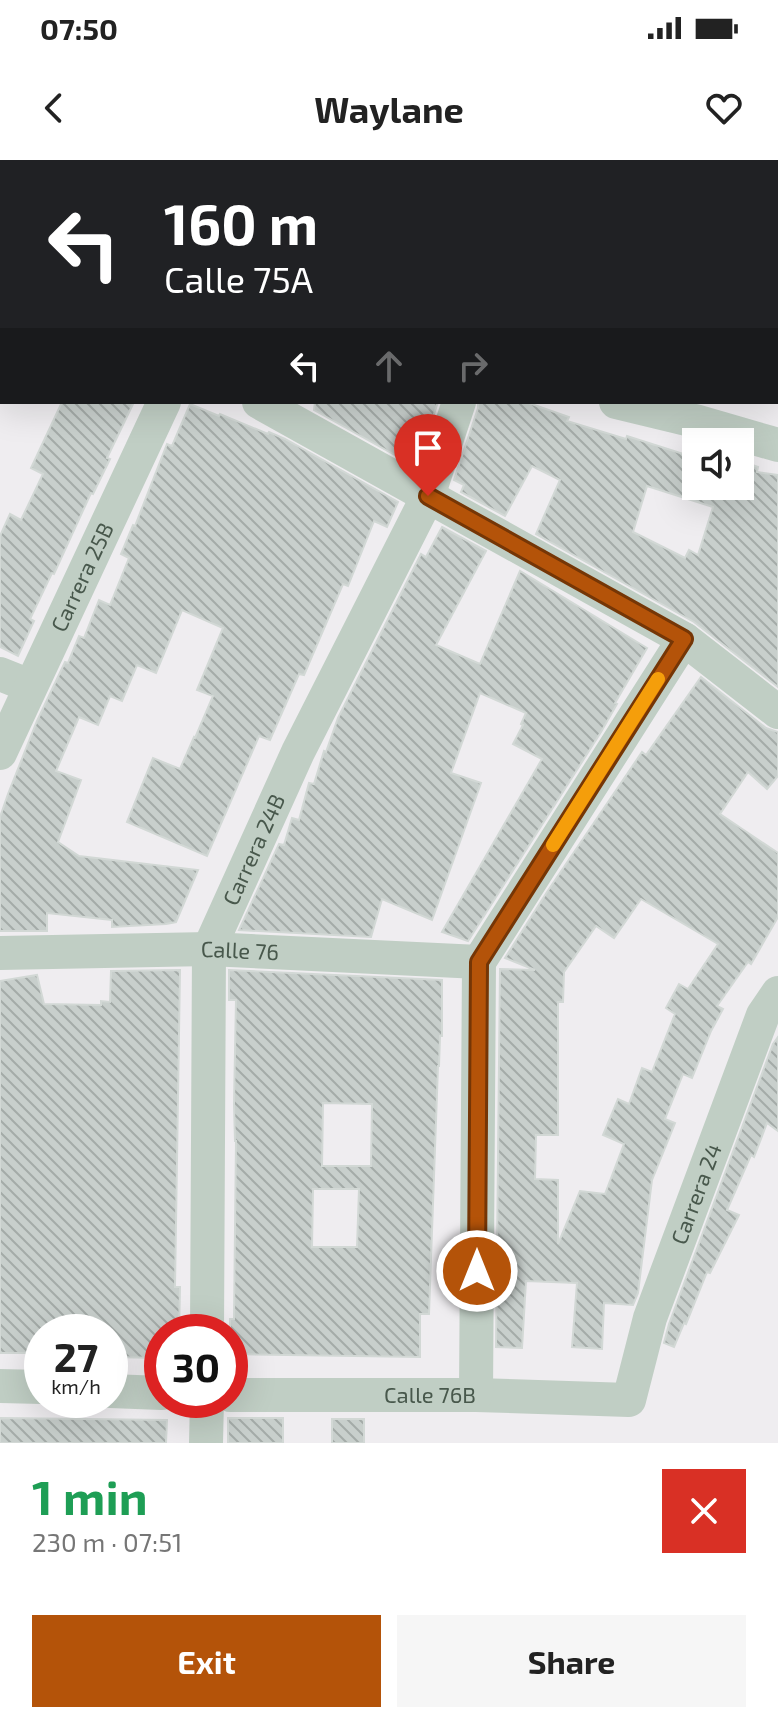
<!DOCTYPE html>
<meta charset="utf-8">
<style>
body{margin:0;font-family:"Exo 2",sans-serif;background:#f6f6f6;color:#222;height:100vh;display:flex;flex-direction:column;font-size:30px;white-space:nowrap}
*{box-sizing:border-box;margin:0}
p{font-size:26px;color:#767676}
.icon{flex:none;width:44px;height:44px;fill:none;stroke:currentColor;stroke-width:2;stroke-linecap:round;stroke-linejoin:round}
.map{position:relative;height:1283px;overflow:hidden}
.panel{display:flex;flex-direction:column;background:#fff;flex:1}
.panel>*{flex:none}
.hud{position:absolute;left:0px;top:0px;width:778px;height:244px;box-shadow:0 8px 32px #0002;background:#202124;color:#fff;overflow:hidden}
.controls{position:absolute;left:682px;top:268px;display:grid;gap:16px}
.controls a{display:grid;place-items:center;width:72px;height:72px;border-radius:0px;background:#fff;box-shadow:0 8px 32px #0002;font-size:40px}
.speed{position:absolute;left:24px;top:1154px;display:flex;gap:16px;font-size:40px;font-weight:700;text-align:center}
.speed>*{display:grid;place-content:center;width:104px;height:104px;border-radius:50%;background:#fff;box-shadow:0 8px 32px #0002;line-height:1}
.speed small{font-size:20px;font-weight:400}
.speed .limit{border:12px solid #d22;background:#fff;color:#111}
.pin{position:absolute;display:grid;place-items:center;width:68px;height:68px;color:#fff;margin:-82px -34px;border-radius:50% 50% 50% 0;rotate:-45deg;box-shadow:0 0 8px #0007}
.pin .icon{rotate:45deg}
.me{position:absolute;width:88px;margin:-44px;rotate:0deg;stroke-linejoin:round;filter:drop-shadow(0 0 6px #0008)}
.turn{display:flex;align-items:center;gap:28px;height:168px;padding:0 32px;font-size:36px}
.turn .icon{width:104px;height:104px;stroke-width:2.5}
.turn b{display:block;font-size:56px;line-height:68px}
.lanes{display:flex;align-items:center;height:76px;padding:0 32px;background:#0003;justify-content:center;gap:40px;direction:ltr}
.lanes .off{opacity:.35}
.round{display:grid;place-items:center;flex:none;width:84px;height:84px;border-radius:0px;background:#f6f6f6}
.headline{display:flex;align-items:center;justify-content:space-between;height:136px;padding:0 32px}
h1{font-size:48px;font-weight:700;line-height:60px;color:#1e9e55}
.primary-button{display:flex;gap:16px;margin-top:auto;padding:16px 32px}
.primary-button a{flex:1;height:92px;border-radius:0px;background:#b45309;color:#fff;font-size:32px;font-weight:700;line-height:92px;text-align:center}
.primary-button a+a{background:#f6f6f6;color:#222}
.status{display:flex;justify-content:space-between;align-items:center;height:56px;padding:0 40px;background:#fff;direction:ltr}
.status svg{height:22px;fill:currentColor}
header{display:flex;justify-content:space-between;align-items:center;height:104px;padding:0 32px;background:#fff;font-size:36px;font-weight:700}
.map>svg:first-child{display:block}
.building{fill:url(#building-back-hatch);stroke:#d2d8d5;stroke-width:2;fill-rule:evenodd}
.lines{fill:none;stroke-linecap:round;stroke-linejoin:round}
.minor{stroke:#c0cec4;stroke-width:34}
.route-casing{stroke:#753606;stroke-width:20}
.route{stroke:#b45309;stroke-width:14}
.slow{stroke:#f59e0b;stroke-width:14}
.labels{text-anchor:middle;stroke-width:8;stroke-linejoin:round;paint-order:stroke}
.street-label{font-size:22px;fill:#48584c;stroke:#fff}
</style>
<div class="status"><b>07:50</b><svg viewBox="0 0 49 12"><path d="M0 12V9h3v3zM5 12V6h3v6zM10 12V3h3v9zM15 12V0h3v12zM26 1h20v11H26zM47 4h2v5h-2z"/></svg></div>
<header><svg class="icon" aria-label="back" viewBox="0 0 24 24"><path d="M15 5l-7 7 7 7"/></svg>Waylane<svg class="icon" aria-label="heart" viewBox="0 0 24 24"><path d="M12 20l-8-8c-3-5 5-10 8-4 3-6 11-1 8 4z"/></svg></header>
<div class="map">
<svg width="778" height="1283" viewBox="0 0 778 1283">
<defs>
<pattern id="building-back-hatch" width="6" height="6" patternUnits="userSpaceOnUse" patternTransform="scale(2)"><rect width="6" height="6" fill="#c8cfcc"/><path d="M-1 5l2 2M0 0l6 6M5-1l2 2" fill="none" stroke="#a4aba8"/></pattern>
</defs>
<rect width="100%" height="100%" fill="#efedf0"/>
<g class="building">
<path d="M 62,242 L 134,242 L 107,298 L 110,299 L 93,334 L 91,333 L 54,414 L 52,413 L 30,459 L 34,461 L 18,496 L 0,487 L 0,376 L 10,354 L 21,360 L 43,314 L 31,308 Z"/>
<path d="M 315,242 L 438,242 L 417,305 L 413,305 L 314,250 Z"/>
<path d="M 478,242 L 526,242 L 569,257 L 567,261 L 626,279 L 627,276 L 696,298 L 696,326 L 740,326 L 740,301 L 758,307 L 757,312 L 778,315 L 778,527 L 694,462 L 536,374 L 560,320 L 532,306 L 505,356 L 461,332 L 464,325 L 454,320 L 478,248 ZM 647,326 L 713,347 L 698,395 L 689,390 L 685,398 L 633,372 Z"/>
<path d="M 190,244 L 219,256 L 220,254 L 268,274 L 269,272 L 285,279 L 398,342 L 387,367 L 374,361 L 348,426 L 343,424 L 304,515 L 299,514 L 270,580 L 259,576 L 207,696 L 127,662 L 153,598 L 180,609 L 194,577 L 195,578 L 213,536 L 197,530 L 223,468 L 182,450 L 156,513 L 137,505 L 122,541 L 110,536 L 98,565 L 79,557 L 56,611 L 81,620 L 58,682 L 79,696 L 198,710 L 176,762 L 166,764 L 112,767 L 112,760 L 47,753 L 47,771 L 0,771 L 0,657 L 8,634 L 37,561 L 65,502 L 68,503 L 79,476 L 84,478 L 99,440 L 110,445 L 129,398 L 121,394 L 133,365 L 135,366 L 167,284 L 172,286 Z"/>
<path d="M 442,367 L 486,391 L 436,485 L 480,504 L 520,411 L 647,488 L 615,543 L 617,544 L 601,572 L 468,781 L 442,772 L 542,599 L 513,584 L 523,565 L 521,564 L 526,553 L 480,533 L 451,613 L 481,623 L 432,760 L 382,739 L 371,777 L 239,770 L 279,684 L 284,685 L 292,658 L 299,660 L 309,623 L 314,624 L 324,591 L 326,592 L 338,558 L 421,394 L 426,397 Z"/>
<path d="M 701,517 L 766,568 L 778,572 L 778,616 L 767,629 L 748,612 L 720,654 L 778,693 L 778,757 L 751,804 L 748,802 L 717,846 L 723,849 L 711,871 L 692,918 L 683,914 L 665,959 L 675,963 L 652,1020 L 638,1133 L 633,1145 L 604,1143 L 602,1189 L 572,1187 L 577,1123 L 526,1121 L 522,1188 L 496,1187 L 500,809 L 535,810 L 505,798 L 547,732 L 642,592 L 646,595 ZM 641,739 L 718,784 L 688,829 L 679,824 L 666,848 L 675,854 L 652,912 L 642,908 L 629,944 L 618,939 L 603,975 L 624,984 L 605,1034 L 580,1031 L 558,1084 L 558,1020 L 535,1019 L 536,975 L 558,975 L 558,842 L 563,842 L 564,812 L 596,766 L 614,778 Z"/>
<path d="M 180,810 L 175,1127 L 180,1127 L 179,1172 L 162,1172 L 162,1198 L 110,1197 L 110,1172 L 42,1172 L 42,1193 L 0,1193 L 0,821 L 37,815 L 44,844 L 101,845 L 101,841 L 110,842 L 111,811 Z"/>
<path d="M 229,810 L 442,820 L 442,876 L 440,876 L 439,906 L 438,906 L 429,1154 L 420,1154 L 420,1197 L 230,1194 L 230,1159 L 234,1159 L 236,981 L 235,981 L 234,944 L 236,840 L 229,840 ZM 323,943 L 372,944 L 371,1006 L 322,1006 ZM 313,1029 L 359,1029 L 357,1087 L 312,1087 Z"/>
<path d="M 778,877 L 778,971 L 767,963 L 754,997 L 751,995 L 727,1050 L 739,1055 L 710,1113 L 707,1112 L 686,1164 L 684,1163 L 674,1187 L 664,1183 L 669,1164 L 773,884 Z"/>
<path d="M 0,1258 L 167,1260 L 166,1283 L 0,1283 Z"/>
<rect x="228" y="1258" width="55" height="25"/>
<rect x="332" y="1259" width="32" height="24"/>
</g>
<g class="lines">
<g class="minor">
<path d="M 71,2 L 72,0"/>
<path d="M 430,2 L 431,0"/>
<path d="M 515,2 L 517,0"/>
<path d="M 776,21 L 778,18"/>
<path d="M 0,86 L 2,83"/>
<path d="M 0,123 L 2,123"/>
<path d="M 259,242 L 684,479 L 778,552"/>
<path d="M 616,242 L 699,262 L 778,285"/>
<path d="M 0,514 L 30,526"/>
<path id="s1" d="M 0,593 L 164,242"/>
<path id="s2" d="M 0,793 L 209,789 L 479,802"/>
<path id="s3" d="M 207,1172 L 209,789 L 298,592 L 428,336 L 459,242"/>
<path d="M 0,1226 L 42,1227"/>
<path d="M 110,1231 L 162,1233"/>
<path id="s4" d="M 230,1235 L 476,1235 L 629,1240 L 650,1158 L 763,855 L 778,833"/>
<path d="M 476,1235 L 479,802 L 684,479"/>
<path d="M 206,1283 L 207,1240"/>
</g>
</g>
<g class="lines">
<g class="route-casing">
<path id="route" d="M 428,336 L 684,479 L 479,802 L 477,1111"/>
</g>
<use href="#route" class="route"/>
<path class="slow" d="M 553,685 L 658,519"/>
</g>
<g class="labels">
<g class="street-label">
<text dy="8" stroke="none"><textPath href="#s1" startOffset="194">Carrera 25B</textPath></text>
<text dy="8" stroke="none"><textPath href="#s3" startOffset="492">Carrera 24B</textPath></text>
<text dy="8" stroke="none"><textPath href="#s2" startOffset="240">Calle 76</textPath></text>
<text dy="8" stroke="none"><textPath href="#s4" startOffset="616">Carrera 24</textPath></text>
<text dy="8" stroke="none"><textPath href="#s4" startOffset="200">Calle 76B</textPath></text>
</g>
</g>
</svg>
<div class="controls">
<a><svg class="icon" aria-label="sound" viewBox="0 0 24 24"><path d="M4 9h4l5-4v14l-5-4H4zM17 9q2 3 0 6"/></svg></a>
</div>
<div class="speed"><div>27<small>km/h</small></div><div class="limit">30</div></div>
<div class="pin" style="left:428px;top:336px;background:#d93025"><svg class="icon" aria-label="arrive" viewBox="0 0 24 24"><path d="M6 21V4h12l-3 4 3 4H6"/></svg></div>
<svg class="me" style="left:477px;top:1111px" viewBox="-20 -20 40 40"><circle r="17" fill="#b45309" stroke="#fff" stroke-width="3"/><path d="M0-11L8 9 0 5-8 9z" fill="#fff"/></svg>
<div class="hud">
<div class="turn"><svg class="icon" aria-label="left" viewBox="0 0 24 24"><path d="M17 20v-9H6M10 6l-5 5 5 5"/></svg><div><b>160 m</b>Calle 75A</div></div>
<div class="lanes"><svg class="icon" aria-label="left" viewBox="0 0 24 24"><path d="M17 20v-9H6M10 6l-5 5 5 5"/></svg><svg class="icon off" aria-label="ahead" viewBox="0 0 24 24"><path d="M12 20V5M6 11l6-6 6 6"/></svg><svg class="icon off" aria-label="right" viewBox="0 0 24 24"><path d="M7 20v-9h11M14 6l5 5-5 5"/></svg></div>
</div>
</div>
<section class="panel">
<div class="headline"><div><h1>1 min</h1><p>230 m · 07:51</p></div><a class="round" style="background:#d93025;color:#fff"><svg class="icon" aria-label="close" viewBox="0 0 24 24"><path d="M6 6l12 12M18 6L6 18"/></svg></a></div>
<div class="primary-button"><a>Exit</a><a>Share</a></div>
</section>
